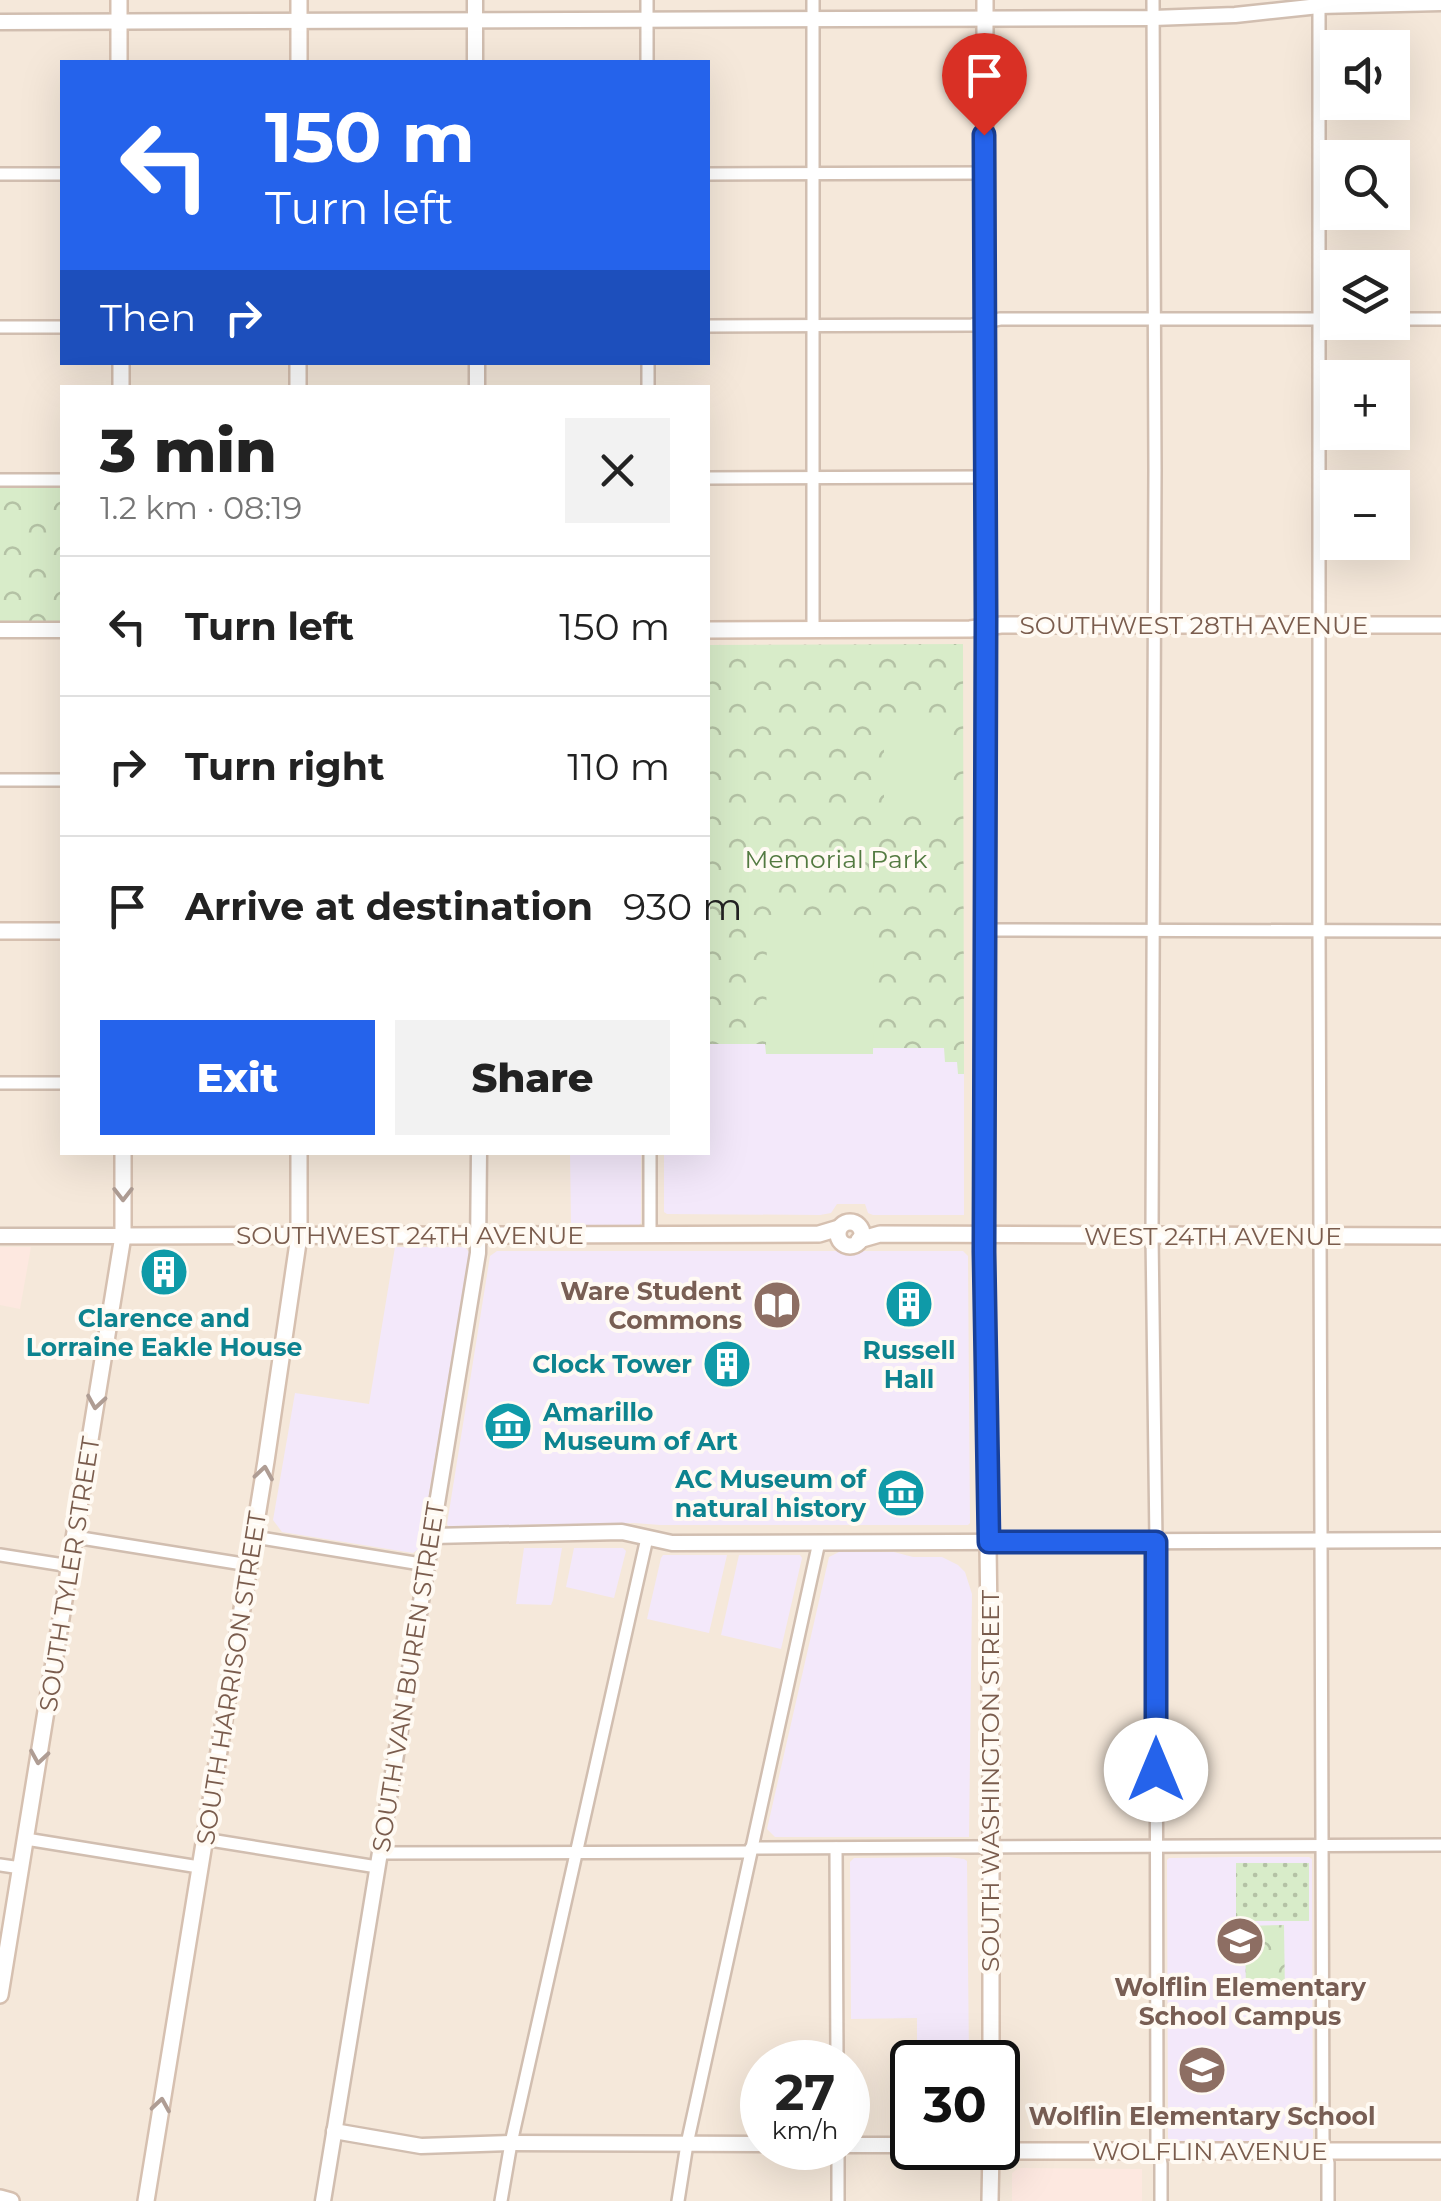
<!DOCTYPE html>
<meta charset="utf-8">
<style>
body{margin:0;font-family:Montserrat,sans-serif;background:#f2f2f2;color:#222;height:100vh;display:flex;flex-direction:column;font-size:38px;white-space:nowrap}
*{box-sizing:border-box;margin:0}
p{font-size:32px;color:#767676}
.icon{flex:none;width:55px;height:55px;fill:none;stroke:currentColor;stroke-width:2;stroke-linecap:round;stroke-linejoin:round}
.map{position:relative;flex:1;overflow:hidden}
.side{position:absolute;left:60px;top:385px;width:650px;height:770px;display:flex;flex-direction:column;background:#fff;border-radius:0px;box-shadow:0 10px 40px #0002}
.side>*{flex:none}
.top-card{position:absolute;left:60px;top:60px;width:650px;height:305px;border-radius:0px;box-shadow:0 10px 40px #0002;background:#2563eb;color:#fff;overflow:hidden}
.controls{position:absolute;left:1320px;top:30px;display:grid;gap:20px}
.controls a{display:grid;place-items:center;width:90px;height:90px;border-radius:0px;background:#fff;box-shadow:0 10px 40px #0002;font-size:50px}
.speed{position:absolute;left:740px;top:2040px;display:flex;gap:20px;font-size:50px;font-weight:700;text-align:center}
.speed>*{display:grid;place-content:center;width:130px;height:130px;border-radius:50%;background:#fff;box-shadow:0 10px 40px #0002;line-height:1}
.speed small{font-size:25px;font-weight:400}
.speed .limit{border:5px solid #111;border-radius:15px;background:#fff;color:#111}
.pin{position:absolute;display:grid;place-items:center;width:85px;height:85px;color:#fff;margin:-102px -42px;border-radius:50% 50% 50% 0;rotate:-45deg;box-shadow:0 0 10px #0007}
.pin .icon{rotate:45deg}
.me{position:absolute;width:110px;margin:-55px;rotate:0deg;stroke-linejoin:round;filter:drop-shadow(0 0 8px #0008)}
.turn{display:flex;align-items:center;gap:35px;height:210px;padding:0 40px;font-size:45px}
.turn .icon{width:130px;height:130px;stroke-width:2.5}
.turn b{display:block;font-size:70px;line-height:85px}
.then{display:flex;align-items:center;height:95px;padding:0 40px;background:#0003;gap:20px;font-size:38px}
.round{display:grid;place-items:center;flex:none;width:105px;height:105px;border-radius:0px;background:#f2f2f2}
.overview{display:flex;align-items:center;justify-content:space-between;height:170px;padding:0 40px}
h1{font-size:60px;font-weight:800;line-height:75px}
.action{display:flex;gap:20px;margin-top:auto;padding:20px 40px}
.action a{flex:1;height:115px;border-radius:0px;background:#2563eb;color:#fff;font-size:40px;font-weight:800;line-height:115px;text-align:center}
.action a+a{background:#f2f2f2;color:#222}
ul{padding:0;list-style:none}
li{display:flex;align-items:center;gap:30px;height:140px;padding:0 40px;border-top:2px solid #e0e0e0}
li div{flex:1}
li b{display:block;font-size:38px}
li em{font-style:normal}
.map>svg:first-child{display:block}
.residential{fill:#f5e8da;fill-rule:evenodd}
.commercial{fill:#fde8e0}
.education{fill:#f3e8fa}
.grass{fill:url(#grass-dots)}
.park{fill:url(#park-crowns)}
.pitch{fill:#d8ecc9}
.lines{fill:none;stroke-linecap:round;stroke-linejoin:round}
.minor-casing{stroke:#d1beb0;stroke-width:16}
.tertiary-casing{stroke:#d1beb0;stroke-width:19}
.secondary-casing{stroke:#d6c0b0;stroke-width:20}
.minor{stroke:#fff;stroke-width:11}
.tertiary{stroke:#fff;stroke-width:14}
.secondary{stroke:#fff;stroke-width:15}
.oneway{stroke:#af9d94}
.route-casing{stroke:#184099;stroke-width:25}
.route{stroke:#2563eb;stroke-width:18}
.labels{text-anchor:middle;stroke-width:8;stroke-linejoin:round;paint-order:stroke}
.street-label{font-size:25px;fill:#7a5c4d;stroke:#fffaf3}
.park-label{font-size:25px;fill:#537a41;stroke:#fffaf3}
.education-label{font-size:25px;font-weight:bold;fill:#785e54;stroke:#fffaf3}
.culture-label{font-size:25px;font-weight:bold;fill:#0d838f;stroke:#fffaf3}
</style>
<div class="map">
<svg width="1441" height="2201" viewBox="0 0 1441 2201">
<defs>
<pattern id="grass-dots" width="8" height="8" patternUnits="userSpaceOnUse" patternTransform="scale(2.5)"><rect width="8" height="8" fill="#d8ecc9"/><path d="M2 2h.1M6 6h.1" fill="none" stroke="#b4c2a5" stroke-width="1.8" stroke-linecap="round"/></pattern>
<pattern id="park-crowns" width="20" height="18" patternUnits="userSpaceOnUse" patternTransform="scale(2.5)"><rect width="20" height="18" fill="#d8ecc9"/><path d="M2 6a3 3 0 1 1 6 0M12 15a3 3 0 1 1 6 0" fill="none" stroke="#b4c2a5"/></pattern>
</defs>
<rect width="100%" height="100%" fill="#fdf6ec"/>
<path class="residential" d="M 0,0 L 1441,0 L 1441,2201 L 0,2201 ZM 1338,48 L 1392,48 L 1392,102 L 1338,102 ZM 62,62 L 708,62 L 708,362 L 62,362 ZM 1338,158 L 1392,158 L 1392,212 L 1338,212 ZM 1338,268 L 1392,268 L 1392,322 L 1338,322 ZM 1338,378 L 1392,378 L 1392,432 L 1338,432 ZM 62,388 L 708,388 L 708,1152 L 62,1152 ZM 1338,488 L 1392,488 L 1392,542 L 1338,542 ZM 762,2062 L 848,2062 L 848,2148 L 762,2148 ZM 912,2062 L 998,2062 L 998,2148 L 912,2148 Z"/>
<g class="commercial">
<path d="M 0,1247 L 31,1247 L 20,1309 L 0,1305 Z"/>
<path d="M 1018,2168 L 1142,2169 L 1142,2201 L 1012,2201 L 1012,2173 Z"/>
</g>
<g class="education">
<path d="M 708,1044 L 766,1044 L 767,1054 L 872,1054 L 873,1048 L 945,1048 L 958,1061 L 958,1074 L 964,1074 L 964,1215 L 873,1215 L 868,1213 L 865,1204 L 837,1204 L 831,1213 L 820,1215 L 667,1214 L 664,1212 L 664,1153 L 708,1152 Z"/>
<path d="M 570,1153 L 641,1153 L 641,1223 L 639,1225 L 571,1225 Z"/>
<path d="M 395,1247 L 465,1247 L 469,1252 L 420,1548 L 413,1553 L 282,1532 L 273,1520 L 295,1393 L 369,1404 Z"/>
<path d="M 497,1251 L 963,1251 L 968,1256 L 970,1523 L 968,1525 L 660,1525 L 634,1523 L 448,1526 L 447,1524 L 490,1256 Z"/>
<path d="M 524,1548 L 562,1548 L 553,1600 L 551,1605 L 516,1604 Z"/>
<path d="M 574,1548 L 623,1548 L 626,1551 L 614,1598 L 566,1587 Z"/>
<path d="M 839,1552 L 894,1552 L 913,1557 L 942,1557 L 958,1565 L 965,1572 L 972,1594 L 969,1837 L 775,1837 L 767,1829 L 829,1557 Z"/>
<path d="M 663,1555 L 727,1555 L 709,1633 L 647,1619 L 661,1558 Z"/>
<path d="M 739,1555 L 800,1555 L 802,1558 L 781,1649 L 721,1635 Z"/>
<path d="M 949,1857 L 964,1859 L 967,1861 L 969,2062 L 917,2062 L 917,2018 L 851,2019 L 850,1862 L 854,1858 Z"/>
<path d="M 1236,1857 L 1309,1857 L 1312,1859 L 1313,2138 L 1310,2141 L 1170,2141 L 1168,2138 L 1167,1860 L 1169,1858 Z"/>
</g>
<rect class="grass" x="1236" y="1863" width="73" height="58"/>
<g class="park">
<rect x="0" y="486" width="62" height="140"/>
<path d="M 963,644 L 964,1074 L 958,1074 L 957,1062 L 945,1062 L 944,1048 L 873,1048 L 873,1054 L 766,1054 L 765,1044 L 708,1044 L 708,645 Z"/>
<path d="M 1284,1925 L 1285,1996 L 1246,1996 L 1245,1926 Z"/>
</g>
<g class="pitch">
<rect x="884" y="725" width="69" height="81"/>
<path d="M 767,925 L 874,925 L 873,1054 L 766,1054 Z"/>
</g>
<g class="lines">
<g class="minor-casing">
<g id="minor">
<path d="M 647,0 L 647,62"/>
<path d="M 1153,0 L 1155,469 L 1152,1235 L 1156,1542 L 1157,2142 L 1161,2164 L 1161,2201"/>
<path d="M 1319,1 L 1319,930 L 1323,2141 L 1328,2163 L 1328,2201"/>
<path d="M 0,174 L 62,174"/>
<path d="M 708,174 L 984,173"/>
<path d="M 1392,319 L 1441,319"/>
<path d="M 708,326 L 972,325 L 1000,319 L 1338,319"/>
<path d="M 0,327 L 62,327"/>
<path d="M 648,362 L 648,388"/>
<path d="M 708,478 L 985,477"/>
<path d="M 0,480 L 62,480"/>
<path d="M 813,629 L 813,0"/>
<path d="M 0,780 L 62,780"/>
<path d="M 985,930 L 1441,931"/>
<path d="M 0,1083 L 62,1083"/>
<path d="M 650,1152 L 650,1234"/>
<path d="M 75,1537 L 249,1565"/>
<path d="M 254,1537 L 427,1565"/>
<path d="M 0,1555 L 70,1566"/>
<path d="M 26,1839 L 199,1867"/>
<path d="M 204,1839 L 377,1867"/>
<path d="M 751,1848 L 1441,1845"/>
<path d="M 836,1848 L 837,2062"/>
<path d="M 380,1853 L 750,1852"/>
<path d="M 0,1865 L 21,1868"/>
<path d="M 838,2148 L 838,2201"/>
<path d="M 501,2201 L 511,2143 L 647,1538"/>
<path d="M 678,2201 L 687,2144 L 819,1542"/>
</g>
</g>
<g class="tertiary-casing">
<g id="tertiary">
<path d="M 475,0 L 475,62"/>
<path d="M 0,22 L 1153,18 L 1235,15 L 1319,6 L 1441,3"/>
<path d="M 477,362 L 477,388"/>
<path d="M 0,630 L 62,630"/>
<path d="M 0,1236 L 123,1236"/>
<path d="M 432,1536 L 622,1532 L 672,1543 L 1441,1540"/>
<path d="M 334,2131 L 421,2146 L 511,2143 L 762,2144"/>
<path d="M 848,2145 L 912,2145"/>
<path d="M 323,2201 L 478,1253 L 479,1152"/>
</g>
</g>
<g class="secondary-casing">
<g id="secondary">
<path d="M 119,0 L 119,62"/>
<path d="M 985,0 L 984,1252 L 991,1766 L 991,2062"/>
<path d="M 299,62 L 299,0"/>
<path d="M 121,388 L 121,362"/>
<path d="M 298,388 L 298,362"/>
<path d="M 708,630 L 970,629 L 1001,625 L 1441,625"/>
<path d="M 0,931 L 62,931"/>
<circle cx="850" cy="1234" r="12"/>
<path d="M 123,1236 L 819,1234 L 839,1228"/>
<path d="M 859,1240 L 880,1234 L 1441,1236"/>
<path d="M 0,1995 L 123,1236 L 123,1152"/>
<path d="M 991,2149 L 1010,2151 L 1441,2151"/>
<path d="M 0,2198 L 11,2201"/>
<path d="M 146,2201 L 266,1461 L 299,1236 L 299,1152"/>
<path d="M 990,2201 L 991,2148"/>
</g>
</g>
<use href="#minor" class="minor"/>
<use href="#tertiary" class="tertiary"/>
<use href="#secondary" class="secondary"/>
</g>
<defs><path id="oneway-chevron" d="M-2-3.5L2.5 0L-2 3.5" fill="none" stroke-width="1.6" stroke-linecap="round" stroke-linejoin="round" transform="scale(2.5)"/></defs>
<g class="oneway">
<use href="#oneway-chevron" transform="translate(123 1194) rotate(90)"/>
<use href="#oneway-chevron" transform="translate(96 1402) rotate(99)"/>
<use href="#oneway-chevron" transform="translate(264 1473) rotate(-81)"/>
<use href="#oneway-chevron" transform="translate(39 1757) rotate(99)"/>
<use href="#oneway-chevron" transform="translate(161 2105) rotate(-81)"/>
</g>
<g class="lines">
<g class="route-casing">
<path id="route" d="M 984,135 L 986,617 L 984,1252 L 989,1542 L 1156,1542 L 1156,1770"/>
</g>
<use href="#route" class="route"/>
</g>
<defs>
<g id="building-disc" transform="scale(2.5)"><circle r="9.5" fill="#0f9aa8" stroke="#fffaf3"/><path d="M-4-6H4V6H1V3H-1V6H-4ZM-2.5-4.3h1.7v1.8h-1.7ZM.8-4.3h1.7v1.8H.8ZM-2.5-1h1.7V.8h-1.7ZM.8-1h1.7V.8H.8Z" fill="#fff"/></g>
<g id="library-disc" transform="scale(2.5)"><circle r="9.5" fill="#8d6e63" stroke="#fffaf3"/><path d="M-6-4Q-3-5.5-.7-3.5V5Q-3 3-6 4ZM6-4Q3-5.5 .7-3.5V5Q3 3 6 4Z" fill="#fff"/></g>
<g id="museum-disc" transform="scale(2.5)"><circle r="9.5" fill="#0f9aa8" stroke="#fffaf3"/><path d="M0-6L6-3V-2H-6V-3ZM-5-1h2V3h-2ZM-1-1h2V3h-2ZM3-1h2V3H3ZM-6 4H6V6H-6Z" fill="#fff"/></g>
<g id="school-disc" transform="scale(2.5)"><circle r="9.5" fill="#8d6e63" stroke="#fffaf3"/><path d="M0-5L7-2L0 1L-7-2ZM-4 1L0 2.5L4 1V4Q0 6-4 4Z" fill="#fff"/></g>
</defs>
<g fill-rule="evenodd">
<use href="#building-disc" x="164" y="1272"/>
<use href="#building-disc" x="909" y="1304"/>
<use href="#library-disc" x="777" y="1305"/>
<use href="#building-disc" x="727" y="1364"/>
<use href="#museum-disc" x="508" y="1426"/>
<use href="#museum-disc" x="901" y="1493"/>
<use href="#school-disc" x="1240" y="1941"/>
<use href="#school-disc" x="1202" y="2070"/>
</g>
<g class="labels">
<g class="street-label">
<text x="1194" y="634">SOUTHWEST 28TH AVENUE</text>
<text x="410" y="1244">SOUTHWEST 24TH AVENUE</text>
<text x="1213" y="1245">WEST 24TH AVENUE</text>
<text transform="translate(69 1574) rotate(-81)" y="9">SOUTH TYLER STREET</text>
<text transform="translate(408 1677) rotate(-81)" y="9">SOUTH VAN BUREN STREET</text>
<text transform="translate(231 1678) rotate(-81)" y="9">SOUTH HARRISON STREET</text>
<text transform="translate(990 1781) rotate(-90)" y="9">SOUTH WASHINGTON STREET</text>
<text x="1210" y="2160">WOLFLIN AVENUE</text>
</g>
<g class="park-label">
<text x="836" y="868">Memorial Park</text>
</g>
<g class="education-label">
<text x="742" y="1300" text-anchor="end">Ware Student<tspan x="742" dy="29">Commons</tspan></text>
<text x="1240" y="1996">Wolflin Elementary<tspan x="1240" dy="29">School Campus</tspan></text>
<text x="1202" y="2125">Wolflin Elementary School</text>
</g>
<g class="culture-label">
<text x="164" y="1327">Clarence and<tspan x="164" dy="29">Lorraine Eakle House</tspan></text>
<text x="909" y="1359">Russell<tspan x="909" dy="29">Hall</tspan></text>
<text x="692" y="1373" text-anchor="end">Clock Tower</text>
<text x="543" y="1421" text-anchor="start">Amarillo<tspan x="543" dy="29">Museum of Art</tspan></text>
<text x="866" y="1488" text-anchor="end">AC Museum of<tspan x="866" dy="29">natural history</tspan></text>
</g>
</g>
</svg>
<div class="controls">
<a><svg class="icon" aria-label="sound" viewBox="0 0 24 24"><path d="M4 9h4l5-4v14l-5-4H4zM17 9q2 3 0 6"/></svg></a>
<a><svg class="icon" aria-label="search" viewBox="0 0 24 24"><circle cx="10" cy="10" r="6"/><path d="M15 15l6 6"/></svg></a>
<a><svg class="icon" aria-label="layers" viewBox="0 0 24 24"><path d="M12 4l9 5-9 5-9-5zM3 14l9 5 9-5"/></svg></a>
<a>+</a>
<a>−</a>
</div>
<div class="speed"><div>27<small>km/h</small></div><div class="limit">30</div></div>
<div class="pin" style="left:984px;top:135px;background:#d93025"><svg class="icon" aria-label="arrive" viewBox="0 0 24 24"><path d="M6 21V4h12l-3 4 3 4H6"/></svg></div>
<svg class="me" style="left:1156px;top:1770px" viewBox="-20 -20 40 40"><circle r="19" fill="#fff"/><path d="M0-13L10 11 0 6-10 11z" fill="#2563eb"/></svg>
<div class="top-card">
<div class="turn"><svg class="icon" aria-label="left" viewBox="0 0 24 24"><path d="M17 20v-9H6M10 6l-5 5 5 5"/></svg><div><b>150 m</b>Turn left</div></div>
<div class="then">Then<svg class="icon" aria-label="right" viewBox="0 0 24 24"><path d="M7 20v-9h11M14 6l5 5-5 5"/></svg></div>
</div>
<section class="side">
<div class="overview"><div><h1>3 min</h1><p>1.2 km · 08:19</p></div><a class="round"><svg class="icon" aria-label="close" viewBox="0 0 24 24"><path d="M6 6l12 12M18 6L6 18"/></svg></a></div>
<ul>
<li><svg class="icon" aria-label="left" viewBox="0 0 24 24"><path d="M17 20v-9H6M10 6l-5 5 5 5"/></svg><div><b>Turn left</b></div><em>150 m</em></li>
<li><svg class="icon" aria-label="right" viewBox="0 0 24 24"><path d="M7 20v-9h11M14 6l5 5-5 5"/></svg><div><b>Turn right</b></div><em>110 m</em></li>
<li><svg class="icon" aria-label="arrive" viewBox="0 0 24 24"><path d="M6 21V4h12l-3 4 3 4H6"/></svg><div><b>Arrive at destination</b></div><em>930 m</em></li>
</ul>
<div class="action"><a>Exit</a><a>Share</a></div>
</section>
</div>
